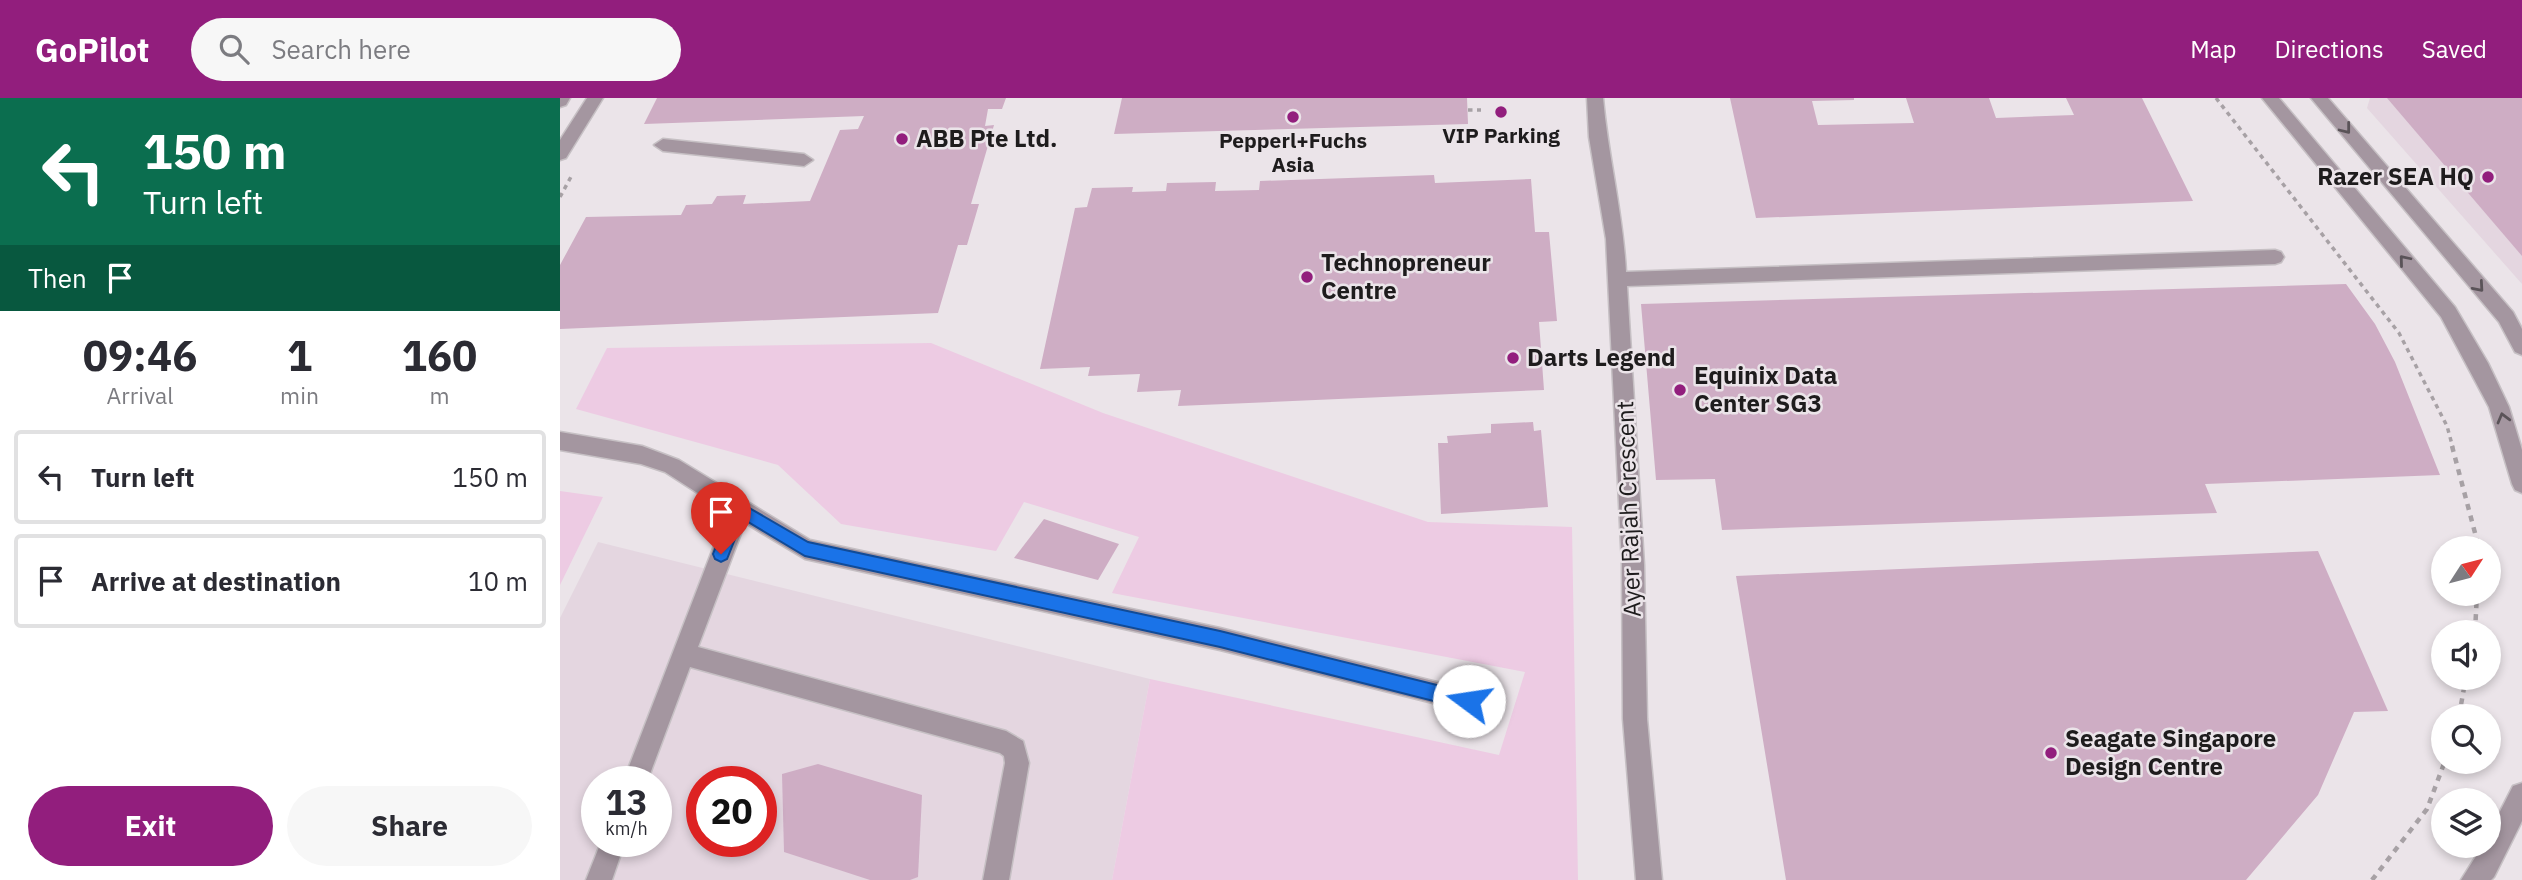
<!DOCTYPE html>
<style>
body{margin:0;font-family:"IBM Plex Sans",sans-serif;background:#f7f7f7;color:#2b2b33;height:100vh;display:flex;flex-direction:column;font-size:26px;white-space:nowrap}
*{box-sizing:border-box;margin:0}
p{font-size:23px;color:#7c7c81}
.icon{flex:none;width:38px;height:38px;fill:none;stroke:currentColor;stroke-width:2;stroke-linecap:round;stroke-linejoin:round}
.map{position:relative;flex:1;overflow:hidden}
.sheet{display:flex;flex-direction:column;background:#fff;width:560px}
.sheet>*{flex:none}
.guide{background:#0b6e4f;color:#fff;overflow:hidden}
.needle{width:46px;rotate:54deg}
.fabs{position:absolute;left:1871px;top:438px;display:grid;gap:14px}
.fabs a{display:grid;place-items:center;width:70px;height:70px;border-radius:50%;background:#fff;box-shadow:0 4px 10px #0003;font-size:35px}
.speed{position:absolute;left:21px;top:668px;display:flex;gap:14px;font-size:35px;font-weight:700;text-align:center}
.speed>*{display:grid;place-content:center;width:91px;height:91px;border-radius:50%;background:#fff;box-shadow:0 4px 10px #0003;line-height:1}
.speed small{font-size:18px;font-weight:400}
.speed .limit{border:10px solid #d22;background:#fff;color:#111}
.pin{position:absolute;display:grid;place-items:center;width:60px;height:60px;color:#fff;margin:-72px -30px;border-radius:50% 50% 50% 0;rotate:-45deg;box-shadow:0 0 7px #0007}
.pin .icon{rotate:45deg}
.me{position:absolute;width:77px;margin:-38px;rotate:284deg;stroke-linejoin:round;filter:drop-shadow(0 0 5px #0008)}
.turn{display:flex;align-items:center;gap:24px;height:147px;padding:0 28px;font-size:32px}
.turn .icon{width:91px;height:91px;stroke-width:2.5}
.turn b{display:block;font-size:49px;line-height:60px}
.then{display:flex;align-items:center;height:66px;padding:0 28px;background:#0003;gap:14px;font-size:26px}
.eta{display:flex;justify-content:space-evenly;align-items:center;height:119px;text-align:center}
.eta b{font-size:42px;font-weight:700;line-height:49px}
.action{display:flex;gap:14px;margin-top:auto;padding:14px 28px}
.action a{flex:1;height:80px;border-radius:42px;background:#921e7d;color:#fff;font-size:28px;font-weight:700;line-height:80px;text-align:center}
.action a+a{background:#f7f7f7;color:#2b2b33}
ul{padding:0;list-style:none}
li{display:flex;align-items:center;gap:21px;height:94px;margin:0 14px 10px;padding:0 14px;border:4px solid #e1e1e2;border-radius:7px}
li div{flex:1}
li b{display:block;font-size:26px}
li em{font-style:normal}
header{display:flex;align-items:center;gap:42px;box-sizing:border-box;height:98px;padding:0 35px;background:#921e7d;color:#fff}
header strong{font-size:33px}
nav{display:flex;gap:38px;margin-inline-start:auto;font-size:24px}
.search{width:490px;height:63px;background:#f7f7f7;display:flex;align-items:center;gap:18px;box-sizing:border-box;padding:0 24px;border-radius:38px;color:#7c7c81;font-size:26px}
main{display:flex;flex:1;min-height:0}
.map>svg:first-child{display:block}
.built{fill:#e4d6e0;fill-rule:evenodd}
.green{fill:#edcbe3}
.building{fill:#ceadc4}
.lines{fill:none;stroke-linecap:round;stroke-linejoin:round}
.minor-casing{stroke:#c6c0c4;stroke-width:3}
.path-far1{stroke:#a7a1a5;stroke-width:3.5;stroke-dasharray:4.5 4.5;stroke-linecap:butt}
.path{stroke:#a7a1a5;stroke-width:4.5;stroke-dasharray:6 6;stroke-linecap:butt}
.minor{fill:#a496a0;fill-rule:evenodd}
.oneway{stroke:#5a5358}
.route{fill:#1a73e8;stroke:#114b97;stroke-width:2}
.poi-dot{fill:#921e7d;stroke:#ebe4e9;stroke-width:2.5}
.labels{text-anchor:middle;stroke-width:5;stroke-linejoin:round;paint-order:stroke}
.far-poi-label{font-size:21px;font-weight:bold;fill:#1e1c1d;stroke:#ebe4e9}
.poi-label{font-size:24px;font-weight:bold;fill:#1e1c1d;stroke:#ebe4e9;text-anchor:start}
.street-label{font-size:24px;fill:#1e1c1d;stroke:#ebe4e9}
</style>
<header>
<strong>GoPilot</strong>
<div class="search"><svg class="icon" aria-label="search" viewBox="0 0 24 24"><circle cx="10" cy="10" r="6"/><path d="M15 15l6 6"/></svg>Search here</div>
<nav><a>Map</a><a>Directions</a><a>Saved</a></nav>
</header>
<main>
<section class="sheet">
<div class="guide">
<div class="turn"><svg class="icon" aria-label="left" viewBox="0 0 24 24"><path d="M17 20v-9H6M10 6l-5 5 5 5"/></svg><div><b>150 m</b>Turn left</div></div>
<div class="then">Then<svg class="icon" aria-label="arrive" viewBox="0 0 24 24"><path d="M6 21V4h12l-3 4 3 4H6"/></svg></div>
</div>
<div class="eta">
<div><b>09:46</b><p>Arrival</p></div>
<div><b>1</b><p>min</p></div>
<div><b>160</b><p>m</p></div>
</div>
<ul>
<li><svg class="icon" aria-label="left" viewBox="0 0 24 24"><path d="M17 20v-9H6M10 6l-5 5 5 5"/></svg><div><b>Turn left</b></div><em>150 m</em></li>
<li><svg class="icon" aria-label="arrive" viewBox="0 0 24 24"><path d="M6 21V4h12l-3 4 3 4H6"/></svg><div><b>Arrive at destination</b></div><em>10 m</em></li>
</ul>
<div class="action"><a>Exit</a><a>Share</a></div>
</section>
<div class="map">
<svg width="1962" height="782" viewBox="0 0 1962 782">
<rect width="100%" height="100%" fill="#ebe4e9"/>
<g class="built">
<path d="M 1810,0 L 1962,0 L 1962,186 L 1807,10 Z"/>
<path d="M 38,444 L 590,581 L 552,782 L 0,782 L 0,520 ZM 37,684 L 96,684 L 96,744 L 37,744 ZM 142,684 L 201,684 L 201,744 L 142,744 Z"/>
</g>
<g class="green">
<path d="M 371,245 L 543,315 L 868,424 L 1012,429 L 1018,782 L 552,782 L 590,581 L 939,657 L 965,574 L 552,495 L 579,439 L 464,404 L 436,453 L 281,426 L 218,367 L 16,311 L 47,250 Z"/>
<path d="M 0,393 L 43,399 L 0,487 Z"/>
</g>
<g class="building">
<path d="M 97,0 L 446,0 L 442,11 L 428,11 L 425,28 L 434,27 L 411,106 L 419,106 L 407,147 L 398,147 L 378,215 L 0,231 L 0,167 L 26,119 L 121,117 L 126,107 L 152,106 L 157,98 L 186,97 L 183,106 L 250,103 L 280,32 L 298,31 L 304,18 L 84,26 Z"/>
<path d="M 562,0 L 907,0 L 908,26 L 554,36 Z"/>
<path d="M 1170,0 L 1294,0 L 1294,2 L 1252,3 L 1258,27 L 1354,25 L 1346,0 L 1429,0 L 1436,20 L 1514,17 L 1506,0 L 1582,0 L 1633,103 L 1196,120 Z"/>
<path d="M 1827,0 L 1962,0 L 1962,158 Z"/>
<path d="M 874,77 L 875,85 L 971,81 L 975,134 L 989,134 L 997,223 L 979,224 L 984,292 L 618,308 L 621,292 L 577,294 L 580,276 L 528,278 L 530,269 L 480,271 L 515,110 L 527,109 L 532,90 L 573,89 L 572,94 L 606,93 L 607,85 L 656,84 L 655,93 L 699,92 L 700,83 Z"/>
<path d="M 1786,186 L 1815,226 L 1835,264 L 1880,377 L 1645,386 L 1657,415 L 1162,432 L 1155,381 L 1096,382 L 1081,206 Z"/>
<path d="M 973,324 L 974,333 L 981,332 L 988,409 L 881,416 L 878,345 L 888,345 L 887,338 L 931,335 L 931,326 Z"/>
<path d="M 484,421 L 559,446 L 538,482 L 454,460 Z"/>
<path d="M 1758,453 L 1828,613 L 1794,614 L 1758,697 L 1686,782 L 1226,782 L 1176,478 Z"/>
<path d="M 258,666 L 362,697 L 358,779 L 350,782 L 310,782 L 224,754 L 222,676 Z"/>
</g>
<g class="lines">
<g class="minor-casing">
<g id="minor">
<path d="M 0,0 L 10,0 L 6,7 L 0,9 Z"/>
<path d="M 27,0 L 43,0 L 6,60 L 0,62 L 0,42 Z"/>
<path d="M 1027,0 L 1043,0 C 1048,58 1063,115 1066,174 L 1715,152 L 1721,154 L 1724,159 L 1721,164 L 1715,166 L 1067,188 L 1084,467 L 1087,621 L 1102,782 L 1076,782 L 1063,621 L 1062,467 L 1046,141 L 1029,39 Z"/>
<path d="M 1702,0 L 1719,0 L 1895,209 L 1928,265 L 1949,309 L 1962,352 L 1962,395 L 1955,392 L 1952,386 L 1929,309 L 1881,219 Z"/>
<path d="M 1751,0 L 1768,0 L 1953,214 L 1962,231 L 1962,257 L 1955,254 L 1939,224 Z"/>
<path d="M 103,41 L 244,56 L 253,62 L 244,68 L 103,53 L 94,47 Z"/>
<path d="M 0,334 L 82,348 L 119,362 L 250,442 L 660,530 L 909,592 L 917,595 L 921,603 L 917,611 L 909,614 L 660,552 L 245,461 L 185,425 L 138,549 L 446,633 L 463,643 L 469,665 L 449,782 L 423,782 L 445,665 L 444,658 L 440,655 L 130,569 L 87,684 L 63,684 L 167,414 L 105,374 L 81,366 L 0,352 Z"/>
<path d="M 1962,685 L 1962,723 L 1934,779 L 1931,782 L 1901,782 L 1923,747 L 1928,747 L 1928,737 L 1953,688 Z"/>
<path d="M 41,744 L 65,744 L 52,782 L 26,782 Z"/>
</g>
</g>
<g class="path-far1">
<path d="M 1656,0 L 1839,235 L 1887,328 L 1893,350"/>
<path d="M 908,12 L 921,12"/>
<path d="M 0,99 L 12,77"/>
</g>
<g class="path">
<path d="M 1892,348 L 1919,450"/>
<path d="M 1915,534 L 1917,495"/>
<path d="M 1899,618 L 1906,579"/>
<path d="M 1812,782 L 1867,711 L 1885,663"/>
</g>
<use href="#minor" class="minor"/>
</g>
<defs><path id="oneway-chevron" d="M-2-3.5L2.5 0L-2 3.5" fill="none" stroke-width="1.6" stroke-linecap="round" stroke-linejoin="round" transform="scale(1.75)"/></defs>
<g class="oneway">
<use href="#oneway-chevron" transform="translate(1786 31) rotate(52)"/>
<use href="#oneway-chevron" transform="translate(1844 162) rotate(-130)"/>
<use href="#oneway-chevron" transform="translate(1919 189) rotate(49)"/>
<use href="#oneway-chevron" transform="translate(1943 320) rotate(-105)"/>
</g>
<path class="route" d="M 179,404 L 248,444 L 660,533 L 909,595 L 916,597 L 918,603 L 916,609 L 909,612 L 660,549 L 245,458 L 183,421 L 167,461 L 161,464 L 155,461 L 153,456 L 173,406 Z"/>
<g class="poi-dot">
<circle cx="941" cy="14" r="7"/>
<circle cx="733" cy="19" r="7"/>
<circle cx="342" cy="41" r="7"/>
<circle cx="1928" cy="79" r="7"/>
<circle cx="747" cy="179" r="7"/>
<circle cx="953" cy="260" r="7"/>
<circle cx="1120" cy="292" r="7"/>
<circle cx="1491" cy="655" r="7"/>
</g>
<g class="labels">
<g class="far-poi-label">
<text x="941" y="45">VIP Parking</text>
<text x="733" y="50">Pepperl+Fuchs<tspan x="733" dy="24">Asia</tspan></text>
</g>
<g class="poi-label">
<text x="356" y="49">ABB Pte Ltd.</text>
<text x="1914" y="87" text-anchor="end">Razer SEA HQ</text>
<text x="761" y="173">Technopreneur<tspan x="761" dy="28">Centre</tspan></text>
<text x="967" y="268">Darts Legend</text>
<text x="1134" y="286">Equinix Data<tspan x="1134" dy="28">Center SG3</tspan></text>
<text x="1505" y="649">Seagate Singapore<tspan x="1505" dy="28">Design Centre</tspan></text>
</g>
<g class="street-label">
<text transform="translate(1069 411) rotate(-92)" y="8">Ayer Rajah Crescent</text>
</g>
</g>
</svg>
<div class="fabs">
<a><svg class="needle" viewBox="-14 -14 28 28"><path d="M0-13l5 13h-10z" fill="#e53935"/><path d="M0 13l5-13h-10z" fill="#7c7c81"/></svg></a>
<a><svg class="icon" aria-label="sound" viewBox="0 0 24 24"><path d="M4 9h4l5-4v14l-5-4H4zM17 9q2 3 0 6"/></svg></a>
<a><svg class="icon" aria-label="search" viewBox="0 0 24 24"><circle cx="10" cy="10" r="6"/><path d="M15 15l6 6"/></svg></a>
<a><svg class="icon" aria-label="layers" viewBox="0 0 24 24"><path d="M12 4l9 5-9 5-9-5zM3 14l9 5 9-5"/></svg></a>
</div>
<div class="speed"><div>13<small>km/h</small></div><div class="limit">20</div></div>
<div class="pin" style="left:161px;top:456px;background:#d93025"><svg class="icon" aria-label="arrive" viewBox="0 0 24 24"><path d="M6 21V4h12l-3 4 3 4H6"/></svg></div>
<svg class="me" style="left:909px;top:603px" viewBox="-20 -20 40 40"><circle r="19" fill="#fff"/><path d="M0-13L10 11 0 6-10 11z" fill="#1a73e8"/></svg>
</div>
</main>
